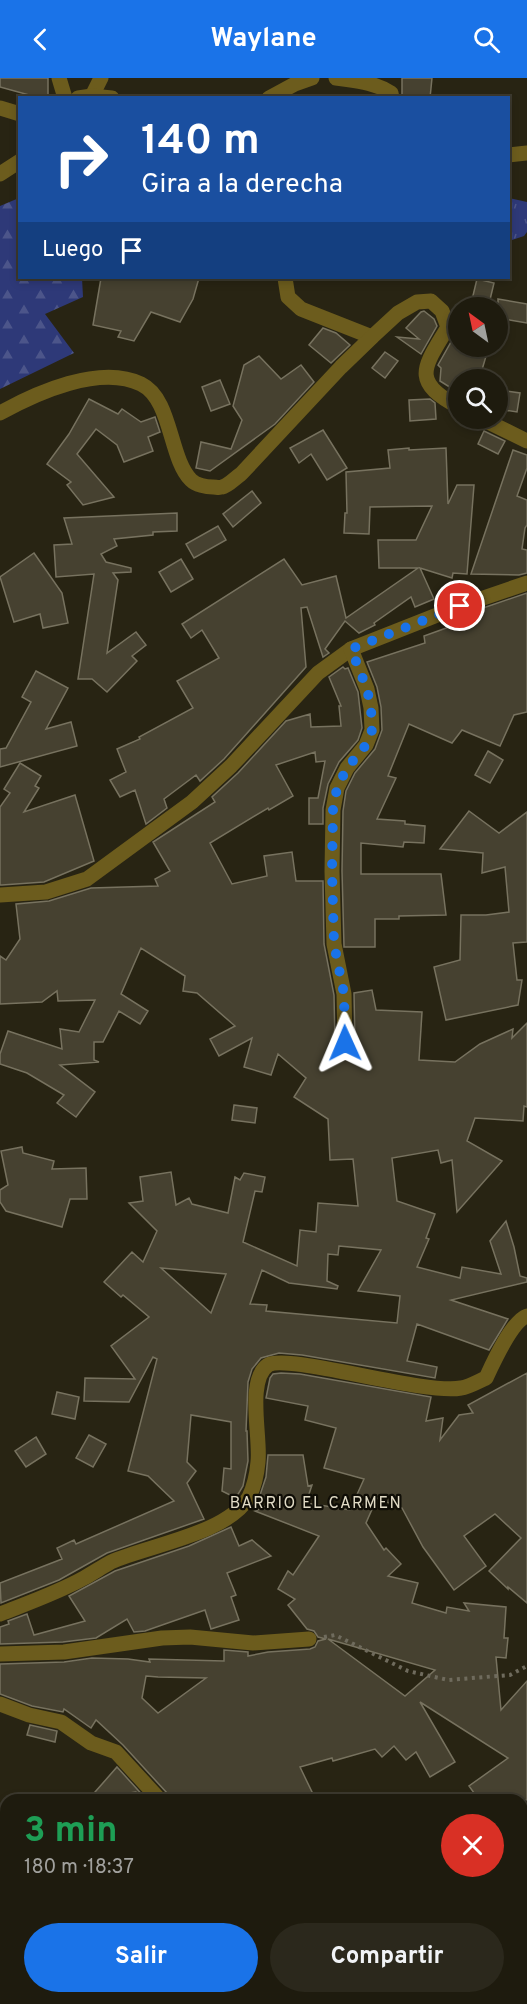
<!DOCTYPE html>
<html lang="es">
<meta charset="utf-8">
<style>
body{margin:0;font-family:Overpass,sans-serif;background:#2b281c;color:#f1f3f6;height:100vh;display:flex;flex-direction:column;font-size:22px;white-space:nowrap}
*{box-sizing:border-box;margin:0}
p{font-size:20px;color:#a1a19e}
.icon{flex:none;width:33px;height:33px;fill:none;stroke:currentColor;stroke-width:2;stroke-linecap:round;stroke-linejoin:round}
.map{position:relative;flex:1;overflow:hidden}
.details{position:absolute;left:0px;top:1716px;width:528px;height:210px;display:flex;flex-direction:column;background:#1e1b0e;border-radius:18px 18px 0 0;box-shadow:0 3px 9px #0003,0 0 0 2px #3c392e}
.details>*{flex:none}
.banner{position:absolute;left:18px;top:18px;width:492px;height:183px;border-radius:0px;box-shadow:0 3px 9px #0003,0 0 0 2px #3c392e;background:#1a4fa0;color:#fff;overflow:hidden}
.needle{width:39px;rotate:327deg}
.controls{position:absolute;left:448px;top:219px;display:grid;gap:12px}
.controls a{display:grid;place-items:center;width:60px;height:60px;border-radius:50%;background:#1e1b0e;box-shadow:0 3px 9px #0003,0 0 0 2px #3c392e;font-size:30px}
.pin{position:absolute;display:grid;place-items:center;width:51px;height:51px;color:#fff;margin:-26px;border:3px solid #fff;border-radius:50%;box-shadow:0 2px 6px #0007}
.me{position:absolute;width:66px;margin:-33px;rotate:359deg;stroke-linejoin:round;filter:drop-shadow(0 0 4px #0008)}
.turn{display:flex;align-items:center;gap:21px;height:126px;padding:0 24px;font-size:27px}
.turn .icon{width:78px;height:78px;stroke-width:2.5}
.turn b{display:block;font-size:42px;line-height:51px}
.then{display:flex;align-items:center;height:57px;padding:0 24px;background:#0003;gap:12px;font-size:22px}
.round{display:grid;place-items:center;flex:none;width:63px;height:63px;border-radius:32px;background:#2b281c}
.overview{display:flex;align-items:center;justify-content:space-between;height:102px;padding:0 24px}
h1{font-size:36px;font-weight:700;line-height:45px;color:#1e9e55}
.button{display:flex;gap:12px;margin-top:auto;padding:12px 24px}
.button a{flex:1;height:69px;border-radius:36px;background:#1a73e8;color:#fff;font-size:24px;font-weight:700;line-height:69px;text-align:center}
.button a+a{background:#2b281c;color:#f1f3f6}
header{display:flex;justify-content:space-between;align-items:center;height:78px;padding:0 24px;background:#1a73e8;color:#fff;font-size:27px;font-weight:700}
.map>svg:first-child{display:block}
.forest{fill:url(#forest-firs)}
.park{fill:url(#park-tufts)}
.building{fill:#464130;stroke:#77725f;stroke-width:1.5;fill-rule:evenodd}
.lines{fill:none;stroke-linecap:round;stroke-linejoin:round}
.path{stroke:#6f6b5d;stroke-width:4;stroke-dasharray:3 4.5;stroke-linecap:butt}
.street{stroke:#6c5c1d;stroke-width:15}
.route{stroke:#1a73e8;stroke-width:10;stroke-dasharray:0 18}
.labels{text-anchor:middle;stroke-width:4.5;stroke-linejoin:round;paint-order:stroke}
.neighbourhood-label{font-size:16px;letter-spacing:1.5px;fill:#e1dbc6;stroke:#0f0d06}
</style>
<header><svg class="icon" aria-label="back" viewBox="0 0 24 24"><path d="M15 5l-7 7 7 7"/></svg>Waylane<svg class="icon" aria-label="search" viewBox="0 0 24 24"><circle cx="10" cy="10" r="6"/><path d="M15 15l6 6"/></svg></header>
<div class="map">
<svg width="527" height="1926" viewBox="0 0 527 1926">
<defs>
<pattern id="forest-firs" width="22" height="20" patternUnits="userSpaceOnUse" patternTransform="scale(1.5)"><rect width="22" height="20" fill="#2e3978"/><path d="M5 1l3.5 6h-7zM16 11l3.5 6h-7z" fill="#4c558a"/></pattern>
<pattern id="park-tufts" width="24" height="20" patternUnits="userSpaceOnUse" patternTransform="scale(1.5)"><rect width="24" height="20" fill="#2e3978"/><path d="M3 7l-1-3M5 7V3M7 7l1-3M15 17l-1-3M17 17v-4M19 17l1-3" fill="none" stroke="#4c558a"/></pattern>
</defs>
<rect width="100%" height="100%" fill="#282413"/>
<path class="forest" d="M 19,120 L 20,200 L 82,200 L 83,219 L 45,236 L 74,275 L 0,311 L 0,128 Z"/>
<path class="park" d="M 509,120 L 527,124 L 527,154 L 524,158 L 509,163 Z"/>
<g class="building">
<path d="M 0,0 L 48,0 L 48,20 L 40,20 L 0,9 Z"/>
<path d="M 402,0 L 432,0 L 430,20 L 402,20 Z"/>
<path d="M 101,200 L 199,200 L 193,221 L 180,244 L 151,234 L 134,263 L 118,259 L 121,253 L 93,247 Z"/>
<path d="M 477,201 L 494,205 L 488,230 L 470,230 Z"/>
<path d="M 498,221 L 527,226 L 527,245 L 498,240 Z"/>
<path d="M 424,233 L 434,241 L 437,248 L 421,276 L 397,259 L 419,261 L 406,250 L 421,234 Z"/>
<path d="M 323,250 L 336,255 L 350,267 L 331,285 L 309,267 Z"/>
<path d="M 451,264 L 459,264 L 459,268 L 489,268 L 479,302 L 459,302 L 459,315 L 440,303 L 441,290 L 438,287 Z"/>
<path d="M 385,274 L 398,283 L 385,300 L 372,290 Z"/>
<path d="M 259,278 L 281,301 L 301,287 L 314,304 L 275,346 L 210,393 L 196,390 L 201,364 L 231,371 L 242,342 L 233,328 L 244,287 Z"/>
<path d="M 220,302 L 230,326 L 211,333 L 202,309 Z"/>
<path d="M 498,312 L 520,315 L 517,334 L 498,331 Z"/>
<path d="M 89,321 L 118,336 L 122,331 L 141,344 L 155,339 L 160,354 L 148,359 L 153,373 L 124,384 L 117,367 L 96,351 L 77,376 L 114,419 L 83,427 L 67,407 L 71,404 L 47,386 L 69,356 Z"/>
<path d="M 430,321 L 435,325 L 436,341 L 410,343 L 409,322 Z"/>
<path d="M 323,352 L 347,390 L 327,402 L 311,376 L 299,385 L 290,370 Z"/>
<path d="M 484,353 L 505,363 L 498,376 L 478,366 Z"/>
<path d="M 409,370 L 409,372 L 446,370 L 448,426 L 457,407 L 474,407 L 467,496 L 453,495 L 452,500 L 420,490 L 434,521 L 415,529 L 411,519 L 374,545 L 375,547 L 359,555 L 345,543 L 325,571 L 329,575 L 323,579 L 307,529 L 301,530 L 306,589 L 224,681 L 200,703 L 196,697 L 164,721 L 167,730 L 146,746 L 135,712 L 120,719 L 110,702 L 126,694 L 117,671 L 140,661 L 139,659 L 193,630 L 177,603 L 219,580 L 202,552 L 191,560 L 182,546 L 284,481 L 302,507 L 336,498 L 346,540 L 418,490 L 379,490 L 378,462 L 416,462 L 432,428 L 370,429 L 369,456 L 344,455 L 345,435 L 347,435 L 346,394 L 390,390 L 388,372 Z"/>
<path d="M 513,372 L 527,377 L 527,390 L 517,418 L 527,422 L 527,447 L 525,450 L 522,471 L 527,472 L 527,495 L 519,497 L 471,496 Z"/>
<path d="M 252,413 L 261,425 L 233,449 L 223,436 Z"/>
<path d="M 177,435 L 177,453 L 153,454 L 153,457 L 114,461 L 117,468 L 101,476 L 106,484 L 131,490 L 131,494 L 113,495 L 118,502 L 107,575 L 136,554 L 146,567 L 132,578 L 137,583 L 107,614 L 92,601 L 78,601 L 94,496 L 56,499 L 54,467 L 72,466 L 64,440 Z"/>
<path d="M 218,448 L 226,462 L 194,480 L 186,466 Z"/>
<path d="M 34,475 L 62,515 L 68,545 L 43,550 L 40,536 L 14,544 L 0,499 Z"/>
<path d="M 181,481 L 193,501 L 171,514 L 159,494 Z"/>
<path d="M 527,515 L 527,634 L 514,637 L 500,668 L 462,652 L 452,665 L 409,646 L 388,698 L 396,700 L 377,741 L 405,743 L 405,746 L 425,748 L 424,765 L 404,764 L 403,769 L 361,765 L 361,796 L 441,796 L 446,837 L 399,838 L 399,841 L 375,841 L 375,869 L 344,869 L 342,793 L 343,733 L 346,713 L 355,695 L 375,671 L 382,652 L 381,629 L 377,609 L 367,584 L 425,565 L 424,558 L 449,549 L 448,547 L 484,534 L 483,530 Z"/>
<path d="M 343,589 L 345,591 L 348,590 L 358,614 L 362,650 L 358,662 L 339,684 L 328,706 L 323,730 L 323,746 L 309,746 L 309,720 L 318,720 L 325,683 L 316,684 L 315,674 L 276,687 L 293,718 L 269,732 L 268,730 L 210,765 L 232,806 L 267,798 L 264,778 L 292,774 L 296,803 L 323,803 L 324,866 L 334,917 L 335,965 L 340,973 L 350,974 L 355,965 L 354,915 L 372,912 L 376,932 L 422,934 L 419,982 L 455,984 L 480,966 L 513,951 L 512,960 L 527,945 L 527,1029 L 524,1028 L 523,1043 L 475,1040 L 467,1063 L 502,1083 L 457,1134 L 452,1082 L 441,1085 L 438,1072 L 392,1080 L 397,1123 L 435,1136 L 426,1160 L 429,1161 L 417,1189 L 460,1200 L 462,1189 L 501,1196 L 490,1163 L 506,1143 L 514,1169 L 520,1198 L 527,1200 L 527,1204 L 451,1222 L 508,1241 L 489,1272 L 417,1246 L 407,1283 L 437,1289 L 435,1300 L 302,1277 L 279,1275 L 261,1280 L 252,1291 L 248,1304 L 246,1353 L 247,1353 L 248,1383 L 243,1408 L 237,1418 L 230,1417 L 222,1413 L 224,1390 L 231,1391 L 231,1344 L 191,1337 L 187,1384 L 196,1393 L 187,1405 L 204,1441 L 107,1475 L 59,1502 L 1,1525 L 0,1505 L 62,1481 L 57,1470 L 74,1462 L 76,1466 L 174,1423 L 148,1398 L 128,1393 L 157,1281 L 153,1279 L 129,1324 L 84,1323 L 85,1300 L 135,1301 L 111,1268 L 149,1239 L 123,1217 L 121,1219 L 104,1204 L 132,1174 L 143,1184 L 157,1153 L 129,1125 L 143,1123 L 140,1099 L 171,1094 L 176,1127 L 189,1120 L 192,1126 L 228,1135 L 235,1099 L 240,1102 L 244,1095 L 265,1099 L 262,1114 L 255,1113 L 243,1164 L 297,1188 L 300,1152 L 316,1154 L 318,1125 L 358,1128 L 353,1081 L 330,1082 L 328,1041 L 294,1019 L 306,1000 L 278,976 L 271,997 L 244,989 L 252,960 L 219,978 L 210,961 L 235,948 L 197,915 L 183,913 L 185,898 L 141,870 L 121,916 L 148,933 L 140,946 L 119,933 L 103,964 L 94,964 L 94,982 L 99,984 L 60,987 L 95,1014 L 76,1039 L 57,1025 L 64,1017 L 27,995 L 0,986 L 0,976 L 8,953 L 62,971 L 60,951 L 79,954 L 95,922 L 58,923 L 57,913 L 42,924 L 0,926 L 0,878 L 6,882 L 20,861 L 16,826 L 49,823 L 91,810 L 158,808 L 155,801 L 170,793 L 153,764 L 215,724 L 212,719 L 238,695 L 286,643 L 310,636 L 311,649 L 341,648 L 339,628 L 341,628 L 329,599 ZM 339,1168 L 381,1172 L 358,1213 L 400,1218 L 397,1245 L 266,1233 L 267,1227 L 250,1226 L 262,1192 L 289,1205 L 337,1211 L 338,1208 L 327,1203 L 328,1176 L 338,1177 ZM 161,1190 L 226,1196 L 211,1235 Z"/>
<path d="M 36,593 L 68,610 L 46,651 L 71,644 L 77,668 L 0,689 L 0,671 L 6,670 L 31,624 L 22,619 Z"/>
<path d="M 488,673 L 503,682 L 490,705 L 475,697 Z"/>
<path d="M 20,685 L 41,698 L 35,708 L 39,710 L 24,734 L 75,717 L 94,783 L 44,804 L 2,807 L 0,807 L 0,729 L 10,715 L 4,711 Z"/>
<path d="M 469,733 L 499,755 L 527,734 L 527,864 L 513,865 L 517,902 L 522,902 L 518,927 L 446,942 L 434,889 L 460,882 L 461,837 L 486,837 L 509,834 L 505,789 L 482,795 L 483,775 L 440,771 Z"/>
<path d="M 234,1027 L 257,1030 L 255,1045 L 232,1042 Z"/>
<path d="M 22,1069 L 23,1075 L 54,1083 L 52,1091 L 86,1090 L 87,1121 L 70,1121 L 62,1149 L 6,1133 L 0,1124 L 0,1112 L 8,1107 L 1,1073 Z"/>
<path d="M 281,1295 L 300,1296 L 431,1319 L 426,1343 L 443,1340 L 440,1362 L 459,1337 L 473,1335 L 468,1327 L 527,1295 L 527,1525 L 508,1509 L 508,1511 L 489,1493 L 521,1460 L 495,1436 L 464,1458 L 486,1488 L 454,1512 L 423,1469 L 402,1430 L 377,1420 L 366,1445 L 384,1472 L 386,1470 L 401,1486 L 388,1498 L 418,1505 L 412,1525 L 446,1535 L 447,1529 L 469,1533 L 464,1525 L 506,1529 L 504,1560 L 508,1560 L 506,1580 L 496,1579 L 501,1632 L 527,1603 L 527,1722 L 479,1722 L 469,1708 L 508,1680 L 420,1624 L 455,1684 L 430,1699 L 416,1674 L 406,1682 L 394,1668 L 382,1679 L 375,1671 L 333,1683 L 332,1680 L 300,1689 L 312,1714 L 295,1722 L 170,1722 L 167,1715 L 123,1667 L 96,1642 L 91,1650 L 64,1631 L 63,1634 L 32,1628 L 0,1616 L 0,1586 L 64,1584 L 92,1580 L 128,1581 L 150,1584 L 149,1581 L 224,1583 L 224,1572 L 248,1574 L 248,1578 L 268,1574 L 310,1571 L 315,1569 L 318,1563 L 326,1561 L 318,1559 L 314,1553 L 307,1551 L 288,1527 L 295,1521 L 278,1511 L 288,1493 L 293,1497 L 319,1458 L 255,1433 L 279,1422 L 259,1420 L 266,1399 L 268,1377 L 303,1377 L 308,1408 L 312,1407 L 306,1425 L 312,1426 L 312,1430 L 314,1426 L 350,1432 L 364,1401 L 324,1390 L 336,1350 L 305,1342 L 308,1328 L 266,1320 L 270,1300 L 273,1296 ZM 328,1561 L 435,1592 L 405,1618 ZM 146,1598 L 158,1599 L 206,1600 L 158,1635 L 142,1620 Z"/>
<path d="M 57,1314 L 79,1319 L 75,1341 L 52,1336 Z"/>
<path d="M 89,1357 L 106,1366 L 93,1389 L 76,1380 Z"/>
<path d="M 36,1359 L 46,1376 L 26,1389 L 15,1373 Z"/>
<path d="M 231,1449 L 239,1468 L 252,1462 L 271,1478 L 227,1495 L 236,1517 L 231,1519 L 239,1542 L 211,1551 L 205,1532 L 145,1553 L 134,1554 L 127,1541 L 96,1560 L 63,1564 L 0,1566 L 0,1549 L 9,1546 L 8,1543 L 27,1536 L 34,1557 L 85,1543 L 69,1518 L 115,1493 L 189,1468 Z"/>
<path d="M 30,1647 L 57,1653 L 55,1664 L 27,1657 Z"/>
<path d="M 117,1689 L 147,1722 L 128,1722 L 135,1714 L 88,1722 Z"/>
</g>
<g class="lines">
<g class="path">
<path d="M 324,1559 L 335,1557 L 408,1593 L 448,1602 L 510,1597 L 527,1588"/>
<path d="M 522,1723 L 527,1724"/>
</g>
<g class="street">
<path d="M 59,0 L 65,20"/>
<path d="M 336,0 C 355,3 374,4 391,15 L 392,20"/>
<path d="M 92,18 L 101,0"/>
<path d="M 78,20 L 92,18 L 112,20"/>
<path d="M 269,20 L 295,6 L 312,0"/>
<path d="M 0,30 L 20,36"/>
<path d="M 508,77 L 527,75"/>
<path d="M 0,96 L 20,83"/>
<path d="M 285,200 L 288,219 L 301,231 L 372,259"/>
<path d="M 0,335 C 36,315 100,286 141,306 C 172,321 169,380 191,402 C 196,407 206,409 213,409 C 216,409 219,410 222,409 C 228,408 235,400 241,396 L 341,289 L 372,259 L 398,235 L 417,224 L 431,223 L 442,233 L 448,249 C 425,288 409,303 459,329"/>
<path d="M 480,340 L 527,363"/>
<path d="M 0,817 L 46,814 L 87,801 L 192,724 L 231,688 L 318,595 L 351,571 L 460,528 L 527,505"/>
<path d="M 345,965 L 344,916 L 334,866 L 332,793 L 333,732 L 337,710 L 347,690 L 366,667 L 372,652 L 371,630 L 367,611 L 351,571"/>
<path d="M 0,1536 C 28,1525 57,1515 84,1500 C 93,1495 102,1489 111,1484 C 149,1467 227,1456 249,1419 C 254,1409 257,1395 258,1384 C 261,1360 246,1302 268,1287 C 287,1275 423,1317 461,1310 C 469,1309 479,1303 486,1300 C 493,1285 512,1243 527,1238"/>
<path d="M 0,1576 L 64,1574 L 162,1560 L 190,1559 L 253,1565 L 309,1561"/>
<path d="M 0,1626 L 29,1637 L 61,1644 L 91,1665 L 116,1674 L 160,1722"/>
<path d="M 0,1890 L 6,1891"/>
</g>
</g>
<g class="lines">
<path class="route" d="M 345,965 L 344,916 L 334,866 L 332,793 L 333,732 L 337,710 L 347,690 L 366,667 L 372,652 L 371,630 L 367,611 L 351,571 L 460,528"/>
</g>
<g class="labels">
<g class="neighbourhood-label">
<text x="316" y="1430">BARRIO EL CARMEN</text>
</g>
</g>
</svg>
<div class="controls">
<a><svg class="needle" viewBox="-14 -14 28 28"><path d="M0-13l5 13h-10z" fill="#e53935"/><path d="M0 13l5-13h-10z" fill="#a1a19e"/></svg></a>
<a><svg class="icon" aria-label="search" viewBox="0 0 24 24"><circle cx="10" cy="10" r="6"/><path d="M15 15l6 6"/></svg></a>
</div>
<div class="pin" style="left:460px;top:528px;background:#d93025"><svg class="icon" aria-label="arrive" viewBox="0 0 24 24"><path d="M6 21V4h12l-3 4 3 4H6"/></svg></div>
<svg class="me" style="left:345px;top:965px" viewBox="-20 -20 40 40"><path d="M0-17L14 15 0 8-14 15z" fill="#1a73e8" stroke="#fff" stroke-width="4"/></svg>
<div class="banner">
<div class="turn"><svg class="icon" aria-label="right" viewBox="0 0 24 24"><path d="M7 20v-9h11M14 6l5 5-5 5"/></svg><div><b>140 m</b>Gira a la derecha</div></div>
<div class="then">Luego<svg class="icon" aria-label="arrive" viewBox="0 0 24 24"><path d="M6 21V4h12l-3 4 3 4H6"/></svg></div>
</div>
<section class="details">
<div class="overview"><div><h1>3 min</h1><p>180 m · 18:37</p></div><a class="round" style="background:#d93025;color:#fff"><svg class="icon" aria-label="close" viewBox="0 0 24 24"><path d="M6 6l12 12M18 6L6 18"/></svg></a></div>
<div class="button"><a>Salir</a><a>Compartir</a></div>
</section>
</div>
